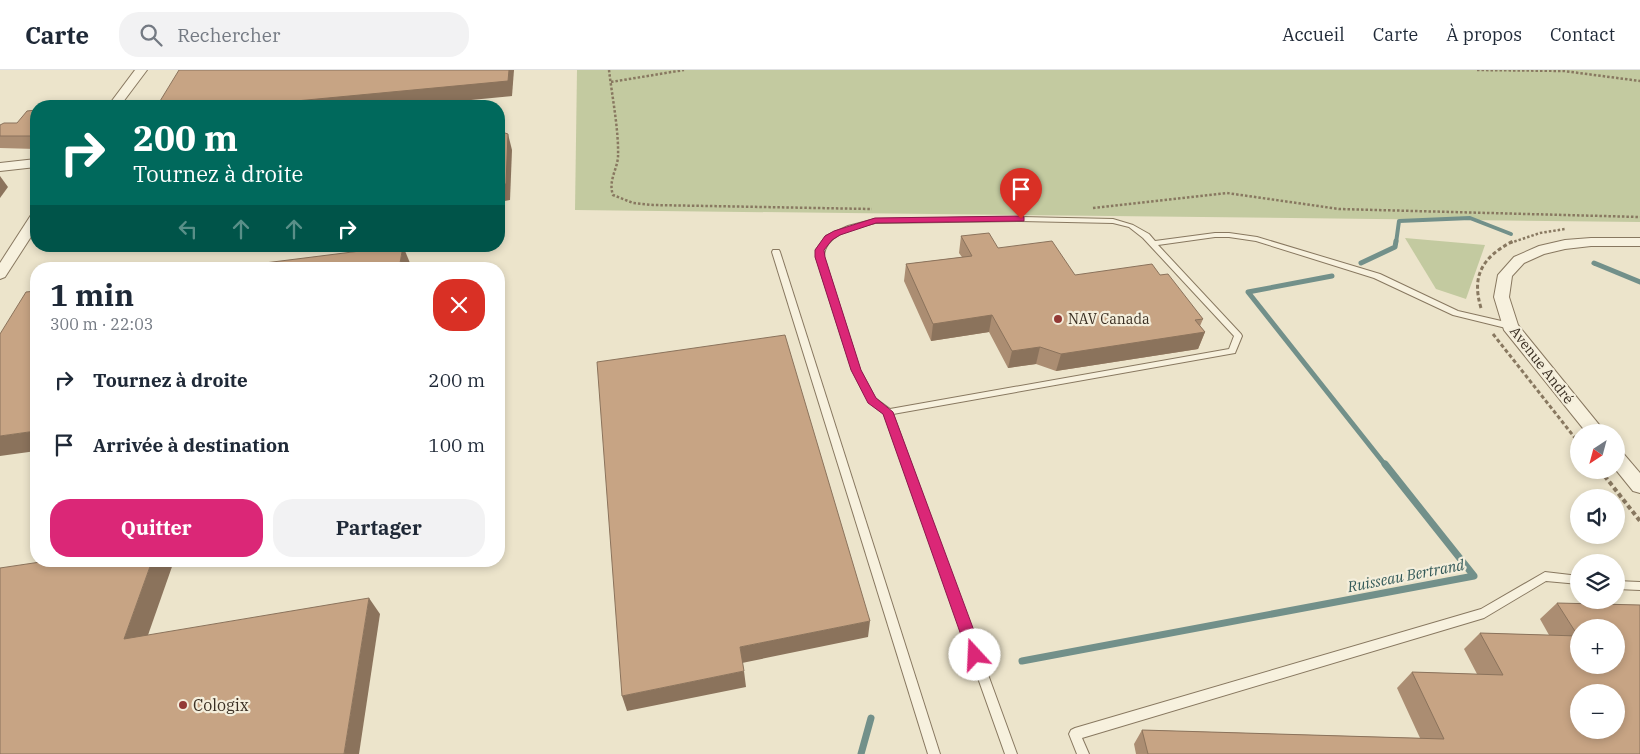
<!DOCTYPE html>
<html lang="fr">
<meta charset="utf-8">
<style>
body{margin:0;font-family:"IBM Plex Serif",serif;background:#f2f2f3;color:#1f2937;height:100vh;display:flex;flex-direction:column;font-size:19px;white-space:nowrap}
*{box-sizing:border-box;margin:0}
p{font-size:16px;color:#747a83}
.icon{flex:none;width:28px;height:28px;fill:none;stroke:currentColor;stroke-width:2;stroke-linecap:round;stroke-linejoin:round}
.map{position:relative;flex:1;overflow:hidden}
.panel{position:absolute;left:30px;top:192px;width:475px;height:305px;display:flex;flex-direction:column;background:#fff;border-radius:20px;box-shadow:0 2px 8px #0003}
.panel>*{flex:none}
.hud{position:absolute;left:30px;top:30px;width:475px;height:152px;border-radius:20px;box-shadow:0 2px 8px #0003;background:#00695c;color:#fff;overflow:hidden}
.needle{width:32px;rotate:216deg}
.controls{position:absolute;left:1570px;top:354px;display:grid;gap:10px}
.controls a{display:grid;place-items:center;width:55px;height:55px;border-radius:50%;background:#fff;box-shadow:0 2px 8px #0003;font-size:25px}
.pin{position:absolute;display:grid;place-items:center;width:42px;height:42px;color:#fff;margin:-51px -21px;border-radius:50% 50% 50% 0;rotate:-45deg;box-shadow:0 0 5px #0007}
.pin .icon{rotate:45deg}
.me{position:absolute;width:55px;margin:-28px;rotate:340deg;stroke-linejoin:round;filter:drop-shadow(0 0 4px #0008)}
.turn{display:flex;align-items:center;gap:18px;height:105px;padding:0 20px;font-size:22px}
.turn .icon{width:65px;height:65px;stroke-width:2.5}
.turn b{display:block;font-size:35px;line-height:42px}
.lanes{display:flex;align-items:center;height:48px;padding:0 20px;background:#0003;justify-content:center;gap:25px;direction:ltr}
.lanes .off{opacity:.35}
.round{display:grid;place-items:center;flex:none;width:52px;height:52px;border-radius:20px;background:#f2f2f3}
.headline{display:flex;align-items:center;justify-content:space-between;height:85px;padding:0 20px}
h1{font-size:30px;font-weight:700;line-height:38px}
.button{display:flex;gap:10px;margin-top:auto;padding:10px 20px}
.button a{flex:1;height:58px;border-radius:20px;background:#db2777;color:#fff;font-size:20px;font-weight:700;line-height:58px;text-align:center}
.button a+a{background:#f2f2f3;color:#1f2937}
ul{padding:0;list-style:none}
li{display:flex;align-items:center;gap:15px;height:65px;padding:0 20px}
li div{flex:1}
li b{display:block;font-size:19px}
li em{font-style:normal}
header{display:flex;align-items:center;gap:30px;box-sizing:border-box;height:70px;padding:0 25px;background:#fff;border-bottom:1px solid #e0e1e3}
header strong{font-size:24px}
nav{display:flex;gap:28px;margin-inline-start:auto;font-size:18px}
.search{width:350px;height:45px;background:#f2f2f3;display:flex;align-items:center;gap:12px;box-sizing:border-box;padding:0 18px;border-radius:20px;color:#747a83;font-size:19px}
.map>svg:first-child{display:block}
.green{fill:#c3caa0}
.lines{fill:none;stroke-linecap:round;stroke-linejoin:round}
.stream-far2{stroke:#72908a;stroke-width:4}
.stream-far1{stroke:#72908a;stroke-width:5}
.stream{stroke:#72908a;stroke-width:7}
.service-casing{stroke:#887860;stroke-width:2}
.minor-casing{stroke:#887860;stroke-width:2}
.path-far2{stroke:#887860;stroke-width:2.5;stroke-dasharray:2.5 2;stroke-linecap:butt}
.path-far1{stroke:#887860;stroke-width:3;stroke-dasharray:4 2.5;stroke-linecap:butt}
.path{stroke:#887860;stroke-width:4;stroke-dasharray:4.5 3;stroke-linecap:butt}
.service{fill:#f7f1de;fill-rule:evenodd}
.minor{fill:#f7f1de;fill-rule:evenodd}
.wall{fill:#ab8d72}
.shaded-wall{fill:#8b735c}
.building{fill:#c7a484;stroke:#8b735c;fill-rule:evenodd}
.route{fill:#db2777;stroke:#8e194d}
.poi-dot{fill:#933a35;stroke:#f4eedb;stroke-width:2}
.labels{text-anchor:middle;stroke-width:4.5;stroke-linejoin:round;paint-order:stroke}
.poi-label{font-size:14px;fill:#3a2f23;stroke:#f4eedb;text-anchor:start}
.street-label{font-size:14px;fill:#3a2f23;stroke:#f4eedb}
.water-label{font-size:15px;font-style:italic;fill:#335958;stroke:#f4eedb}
.near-poi-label{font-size:16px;fill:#3a2f23;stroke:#f4eedb;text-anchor:start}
</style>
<header>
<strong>Carte</strong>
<div class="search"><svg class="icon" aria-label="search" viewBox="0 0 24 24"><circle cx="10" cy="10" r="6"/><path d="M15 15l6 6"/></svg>Rechercher</div>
<nav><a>Accueil</a><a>Carte</a><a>À propos</a><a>Contact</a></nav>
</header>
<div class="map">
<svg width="1640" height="684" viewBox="0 0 1640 684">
<rect width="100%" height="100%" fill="#ece4cb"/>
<g class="green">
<path d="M 577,0 L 1640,0 L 1640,152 L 575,140 Z"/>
<path d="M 1405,168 L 1485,175 L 1466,229 L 1436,219 Z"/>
</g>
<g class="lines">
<path class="stream-far2" d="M 1396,173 L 1399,151 L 1470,148 L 1511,164"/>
<g class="stream-far1">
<path d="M 1361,193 L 1395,177 L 1396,171"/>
<path d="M 1594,193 L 1640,212"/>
<path d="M 1332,206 L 1248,222 L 1386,396"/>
</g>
<g class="stream">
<path d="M 1022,591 L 1474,506 L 1385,394"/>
<path d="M 861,684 L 871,648"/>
</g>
<g class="service-casing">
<g id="service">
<path d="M 1021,147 L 1113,149 L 1133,155 L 1149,164 L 1155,171 L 1215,163 L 1229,163 L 1257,167 L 1380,204 L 1458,241 L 1510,253 L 1514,256 L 1510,259 L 1453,245 L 1374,208 L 1256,171 L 1229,167 L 1215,167 L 1158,175 L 1241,264 L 1242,266 L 1235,283 L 893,344 L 1017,684 L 1005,684 L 884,344 L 869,332 L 852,300 L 816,187 L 816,180 L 826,166 L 848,156 L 875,149 ZM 1021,151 L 1113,153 L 1129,157 L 1143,168 L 1234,266 L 1229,279 L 890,339 L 875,328 L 860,300 L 824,187 C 824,164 857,157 875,153 Z"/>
<path d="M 773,180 L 779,180 L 780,182 L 940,684 L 928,684 L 772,182 Z"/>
<path d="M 1545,502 L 1579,506 L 1579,514 L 1546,511 L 1484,548 L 1082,668 L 1089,684 L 1077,684 L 1069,664 L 1071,660 L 1075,658 L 1481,539 Z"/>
<path d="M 1616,511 L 1640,512 L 1640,520 L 1616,519 Z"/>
</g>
</g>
<g class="minor-casing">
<g id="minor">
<path d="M 135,0 L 147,0 L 120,36 L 108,36 Z"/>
<path d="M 36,89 L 36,97 L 0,101 L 0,93 Z"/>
<path d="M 36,144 L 36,159 L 5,207 L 0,209 L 0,193 L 31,145 Z"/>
<path d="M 1591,168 L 1640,168 L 1640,176 L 1591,176 L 1565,179 L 1544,184 L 1524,193 L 1512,206 L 1509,227 L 1518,255 L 1605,362 L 1586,362 L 1504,260 L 1494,227 L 1498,205 L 1514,187 L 1539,176 L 1565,170 Z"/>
<path d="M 1616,380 L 1622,382 L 1640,403 L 1640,423 L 1633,421 L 1616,400 Z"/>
</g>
</g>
<g class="path-far2">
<path d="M 609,0 C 612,26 619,61 618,87 C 617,100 608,111 613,125 L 633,133 L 653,135 L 872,139"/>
<path d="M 1477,0 L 1564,1 L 1640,11"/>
<path d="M 611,12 L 684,0"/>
<path d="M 1093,138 L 1227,123 L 1339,139 L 1640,147"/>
<path d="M 1510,173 L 1540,163 L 1565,159"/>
</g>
<g class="path-far1">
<path d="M 1481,238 C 1471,205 1483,187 1513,171"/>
<path d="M 1493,264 L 1579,373"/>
</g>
<path class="path" d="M 1600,400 L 1640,451"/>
<use href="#service" class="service"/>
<use href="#minor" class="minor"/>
</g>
<g class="wall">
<path d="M 36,40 L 36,79 L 0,78 L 0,55 L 17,53 Z"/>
<path d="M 961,166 L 1075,205 L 1160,205 L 1203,249 L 1200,256 L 1205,262 L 1198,279 L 1056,301 L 1036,294 L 1008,298 L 989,262 L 931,271 L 904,211 L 906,194 L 962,187 L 959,183 Z"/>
<path d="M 1557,533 L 1640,535 L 1640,684 L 1136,684 L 1134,674 L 1142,660 L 1420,668 L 1397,618 L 1412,602 L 1477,604 L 1464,579 L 1480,563 L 1549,565 L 1540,549 Z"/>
</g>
<g class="shaded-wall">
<path d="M 509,0 L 514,0 L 512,26 L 409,36 L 243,36 Z"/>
<path d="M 36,63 L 36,74 L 31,66 Z"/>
<path d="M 508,64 L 512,80 L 510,130 L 499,132 L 499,115 Z"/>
<path d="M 0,106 L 8,117 L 0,128 Z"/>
<path d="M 403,176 L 410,193 L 409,199 L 399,199 Z"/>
<path d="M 992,245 L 989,262 L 931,271 L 933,254 Z"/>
<path d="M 1205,262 L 1198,279 L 1056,301 L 1061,284 Z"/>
<path d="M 1040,277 L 1036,294 L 1008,298 L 1012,281 Z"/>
<path d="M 36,361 L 36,381 L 0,386 L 0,366 Z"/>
<path d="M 152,491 L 174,491 L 141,585 L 124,569 Z"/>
<path d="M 369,528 L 380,544 L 359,684 L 344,684 Z"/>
<path d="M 870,551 L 868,567 L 742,593 L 740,577 Z"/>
<path d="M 744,601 L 746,617 L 627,641 L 622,626 Z"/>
</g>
<g class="building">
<path d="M 179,0 L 509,0 L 508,11 L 243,36 L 157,36 Z"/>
<path d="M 68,34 L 66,36 L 46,36 Z"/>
<path d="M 36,40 L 36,63 L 31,66 L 0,66 L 0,55 L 4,53 L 17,53 L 27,41 Z"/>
<path d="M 499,61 L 508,64 L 506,114 L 499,115 Z"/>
<path d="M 989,163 L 998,178 L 1052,171 L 1075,205 L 1152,194 L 1160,205 L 1168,204 L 1203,249 L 1195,250 L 1205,262 L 1061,284 L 1040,277 L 1012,281 L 992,245 L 933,254 L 906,194 L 972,186 L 961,166 Z"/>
<path d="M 400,176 L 403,176 L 399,199 L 217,199 Z"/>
<path d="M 36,221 L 36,361 L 0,366 L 0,264 L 26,222 Z"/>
<path d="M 785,265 L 870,551 L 740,577 L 744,601 L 622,626 L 597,292 Z"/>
<path d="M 47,491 L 152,491 L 124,569 L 369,528 L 344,684 L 0,684 L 0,498 Z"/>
<path d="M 1557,533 L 1640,535 L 1640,684 L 1148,684 L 1142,660 L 1444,669 L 1412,602 L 1503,605 L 1480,563 L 1578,566 ZM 1579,558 L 1616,558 L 1616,595 L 1579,595 ZM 1579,622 L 1616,622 L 1616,660 L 1579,660 Z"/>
</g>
<path class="route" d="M 1021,146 L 1024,147 L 1024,151 L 876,153 L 840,165 L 832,170 L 824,180 L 825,187 L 861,300 L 876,328 L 893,342 L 983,585 L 980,589 L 975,591 L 970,589 L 968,585 L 883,344 L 868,333 L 851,300 L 815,187 L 815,180 L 825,166 L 834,161 L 875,148 Z"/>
<g class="poi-dot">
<circle cx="1058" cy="249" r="5"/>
<circle cx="183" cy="635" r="5"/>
</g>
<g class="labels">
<g class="poi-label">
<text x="1068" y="254">NAV Canada</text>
</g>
<g class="street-label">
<text transform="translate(1542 295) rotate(52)" y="5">Avenue André</text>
</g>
<g class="water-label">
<text transform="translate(1406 506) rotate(-11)" y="5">Ruisseau Bertrand</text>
</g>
<g class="near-poi-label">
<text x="193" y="641">Cologix</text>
</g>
</g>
</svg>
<div class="controls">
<a><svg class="needle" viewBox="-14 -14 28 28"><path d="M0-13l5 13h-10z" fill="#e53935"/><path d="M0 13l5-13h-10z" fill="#747a83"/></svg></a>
<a><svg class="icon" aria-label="sound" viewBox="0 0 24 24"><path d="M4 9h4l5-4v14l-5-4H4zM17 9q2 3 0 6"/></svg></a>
<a><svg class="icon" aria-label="layers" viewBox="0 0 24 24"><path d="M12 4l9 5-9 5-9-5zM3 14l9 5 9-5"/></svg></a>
<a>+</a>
<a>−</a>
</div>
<div class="pin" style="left:1021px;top:149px;background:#d93025"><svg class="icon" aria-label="arrive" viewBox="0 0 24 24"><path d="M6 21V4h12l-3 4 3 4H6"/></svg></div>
<svg class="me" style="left:975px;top:585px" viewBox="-20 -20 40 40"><circle r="19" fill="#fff"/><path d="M0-13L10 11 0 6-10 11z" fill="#db2777"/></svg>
<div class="hud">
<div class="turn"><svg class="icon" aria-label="right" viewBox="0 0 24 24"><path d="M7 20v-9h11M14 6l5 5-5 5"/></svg><div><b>200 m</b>Tournez à droite</div></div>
<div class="lanes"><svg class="icon off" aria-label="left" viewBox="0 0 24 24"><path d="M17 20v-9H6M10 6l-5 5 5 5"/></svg><svg class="icon off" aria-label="ahead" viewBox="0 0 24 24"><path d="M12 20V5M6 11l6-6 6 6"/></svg><svg class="icon off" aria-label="ahead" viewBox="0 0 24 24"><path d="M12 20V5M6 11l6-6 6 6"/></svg><svg class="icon" aria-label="right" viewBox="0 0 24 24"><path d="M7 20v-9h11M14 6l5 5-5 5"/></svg></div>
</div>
<section class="panel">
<div class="headline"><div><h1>1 min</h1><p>300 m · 22:03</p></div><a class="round" style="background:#d93025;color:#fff"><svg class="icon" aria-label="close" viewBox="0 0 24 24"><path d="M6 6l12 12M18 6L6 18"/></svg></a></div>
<ul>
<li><svg class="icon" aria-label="right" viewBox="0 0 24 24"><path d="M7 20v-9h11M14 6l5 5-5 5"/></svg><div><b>Tournez à droite</b></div><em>200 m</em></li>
<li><svg class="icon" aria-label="arrive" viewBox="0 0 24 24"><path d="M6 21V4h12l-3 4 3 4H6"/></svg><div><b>Arrivée à destination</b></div><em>100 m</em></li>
</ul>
<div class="button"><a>Quitter</a><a>Partager</a></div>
</section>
</div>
